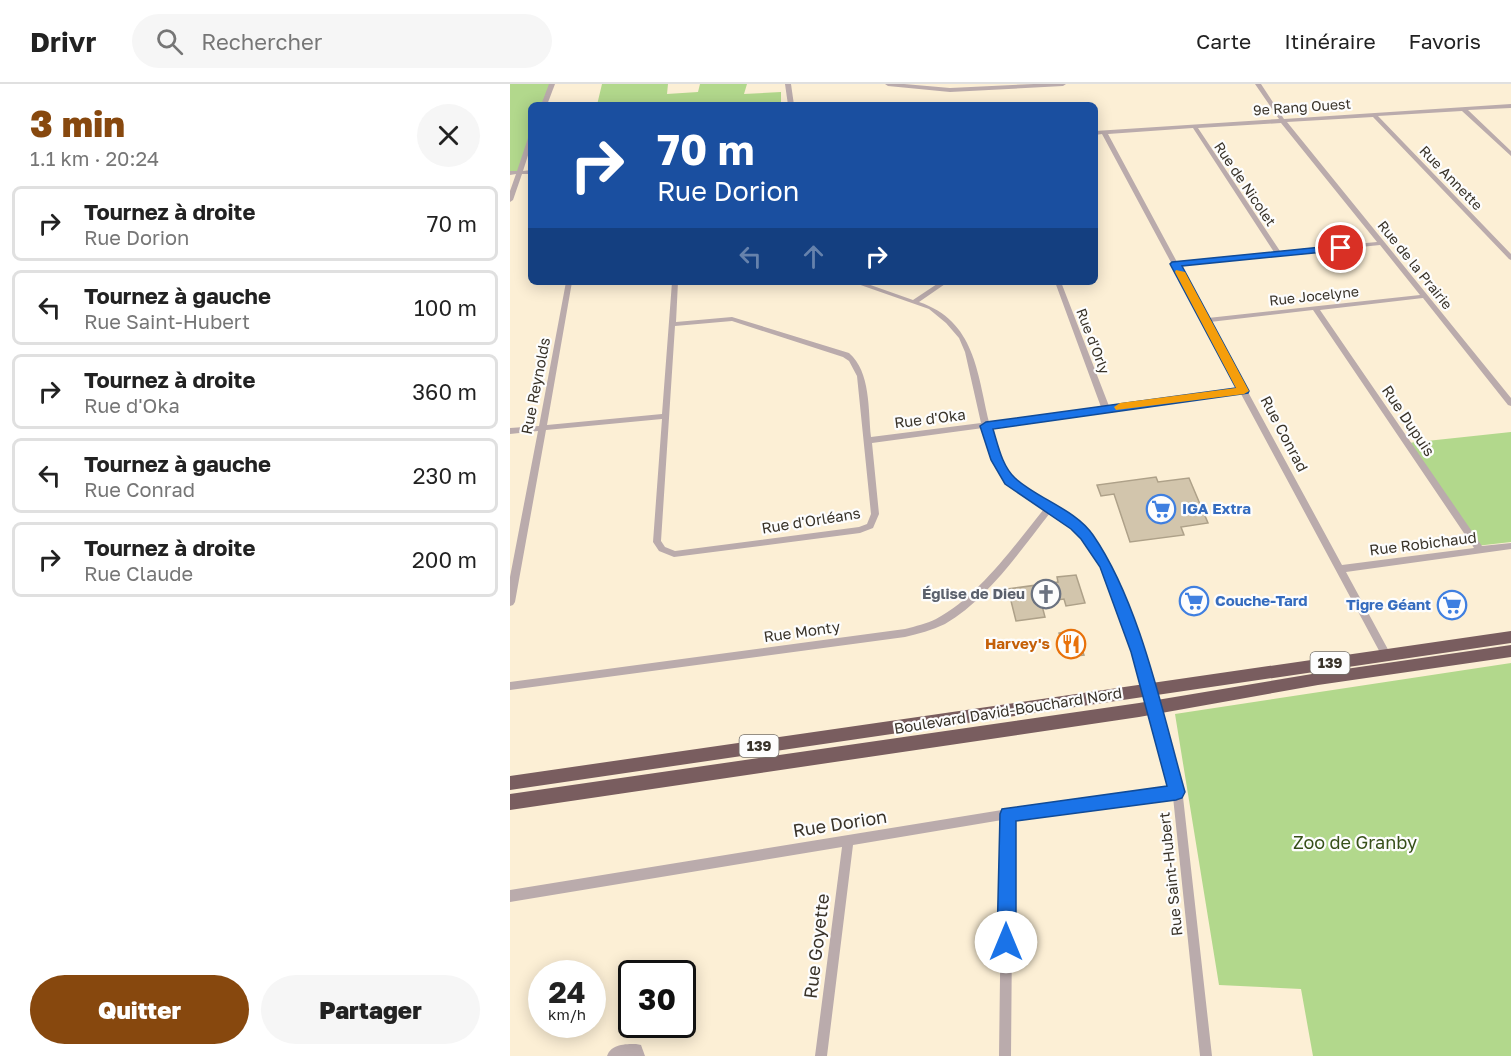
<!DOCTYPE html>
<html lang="fr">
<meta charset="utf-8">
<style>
body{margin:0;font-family:"Golos Text",sans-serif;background:#f6f6f6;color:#222;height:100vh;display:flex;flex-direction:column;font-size:22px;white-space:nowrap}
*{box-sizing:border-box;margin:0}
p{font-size:20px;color:#767676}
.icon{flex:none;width:33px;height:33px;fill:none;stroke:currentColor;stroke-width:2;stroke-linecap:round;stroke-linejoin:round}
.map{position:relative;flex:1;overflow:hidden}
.details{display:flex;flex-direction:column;background:#fff;width:510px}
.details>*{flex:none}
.banner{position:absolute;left:18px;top:18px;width:570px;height:183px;border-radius:9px;box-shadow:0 3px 15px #0003;background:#1a4fa0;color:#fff;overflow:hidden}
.speed{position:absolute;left:18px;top:876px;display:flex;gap:12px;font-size:30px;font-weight:700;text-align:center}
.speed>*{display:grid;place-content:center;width:78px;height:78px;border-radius:50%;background:#fff;box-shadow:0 3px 15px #0003;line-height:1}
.speed small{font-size:15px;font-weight:400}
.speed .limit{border:3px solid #111;border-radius:9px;background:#fff;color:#111}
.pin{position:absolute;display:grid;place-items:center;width:51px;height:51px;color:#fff;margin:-26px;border:3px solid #fff;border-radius:50%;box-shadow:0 2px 6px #0007}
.me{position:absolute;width:66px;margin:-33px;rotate:0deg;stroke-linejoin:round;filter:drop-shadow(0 0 4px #0008)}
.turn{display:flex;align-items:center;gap:21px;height:126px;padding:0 30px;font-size:27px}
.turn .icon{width:78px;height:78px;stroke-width:2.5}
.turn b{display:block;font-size:42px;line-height:51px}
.lanes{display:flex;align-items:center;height:57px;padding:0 30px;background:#0003;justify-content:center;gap:30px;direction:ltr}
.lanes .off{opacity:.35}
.round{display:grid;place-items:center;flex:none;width:63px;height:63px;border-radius:32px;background:#f6f6f6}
.headline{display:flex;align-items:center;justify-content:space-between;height:102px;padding:0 30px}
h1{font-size:36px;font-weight:800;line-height:45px;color:#87480e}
.cta{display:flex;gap:12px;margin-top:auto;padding:12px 30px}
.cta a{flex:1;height:69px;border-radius:36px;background:#87480e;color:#fff;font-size:24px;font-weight:800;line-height:69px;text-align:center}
.cta a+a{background:#f6f6f6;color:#222}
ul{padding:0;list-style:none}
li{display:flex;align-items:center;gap:18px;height:75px;margin:0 12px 9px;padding:0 18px;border:3px solid #e0e0e0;border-radius:9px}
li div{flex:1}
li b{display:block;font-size:22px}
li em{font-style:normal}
header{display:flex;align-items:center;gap:36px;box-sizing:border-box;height:84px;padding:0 30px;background:#fff;border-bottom:2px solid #e0e0e0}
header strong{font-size:28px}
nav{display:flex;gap:33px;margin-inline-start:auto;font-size:21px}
.search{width:420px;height:54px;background:#f6f6f6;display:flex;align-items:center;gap:15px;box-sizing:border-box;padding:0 21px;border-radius:33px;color:#767676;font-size:22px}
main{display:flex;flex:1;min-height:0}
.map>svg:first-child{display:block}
.green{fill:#b2d88c}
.building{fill:#d2c5ac;stroke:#aea189;stroke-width:1.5}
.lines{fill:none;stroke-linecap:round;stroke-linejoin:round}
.minor{fill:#baabac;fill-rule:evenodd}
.highway{fill:#795d5f;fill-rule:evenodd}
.route{fill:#1a73e8;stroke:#114b97;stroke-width:1.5}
.slow{fill:#f59e0b}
.labels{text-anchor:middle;stroke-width:4.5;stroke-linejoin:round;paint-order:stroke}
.far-street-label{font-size:14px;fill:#393329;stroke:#fdfdfd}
.shield{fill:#fdfdfd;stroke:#747069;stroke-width:1.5}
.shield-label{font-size:14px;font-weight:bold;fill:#393329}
.street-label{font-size:15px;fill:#393329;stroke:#fdfdfd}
.shop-label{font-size:15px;font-weight:bold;fill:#366cbe;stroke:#fdfdfd;text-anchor:start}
.worship-label{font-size:15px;font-weight:bold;fill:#5b616d;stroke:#fdfdfd;text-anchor:end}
.food-label{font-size:15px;font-weight:bold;fill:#c56008;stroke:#fdfdfd;text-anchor:end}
.near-street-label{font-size:18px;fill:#393329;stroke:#fdfdfd}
.near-park-label{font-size:18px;fill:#364f18;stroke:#fdfdfd}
</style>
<header>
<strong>Drivr</strong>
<div class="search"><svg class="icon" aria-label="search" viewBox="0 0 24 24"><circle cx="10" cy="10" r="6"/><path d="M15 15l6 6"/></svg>Rechercher</div>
<nav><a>Carte</a><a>Itinéraire</a><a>Favoris</a></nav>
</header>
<main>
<section class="details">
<div class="headline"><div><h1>3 min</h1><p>1.1 km · 20:24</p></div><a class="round"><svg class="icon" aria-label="close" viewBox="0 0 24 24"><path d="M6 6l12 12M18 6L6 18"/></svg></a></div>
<ul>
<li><svg class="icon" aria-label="right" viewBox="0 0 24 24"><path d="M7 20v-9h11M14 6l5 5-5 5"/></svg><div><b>Tournez à droite</b><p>Rue Dorion</p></div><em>70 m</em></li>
<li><svg class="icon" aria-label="left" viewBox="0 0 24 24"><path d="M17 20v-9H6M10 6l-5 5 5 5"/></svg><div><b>Tournez à gauche</b><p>Rue Saint-Hubert</p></div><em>100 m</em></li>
<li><svg class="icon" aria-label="right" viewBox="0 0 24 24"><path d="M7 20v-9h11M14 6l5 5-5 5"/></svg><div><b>Tournez à droite</b><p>Rue d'Oka</p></div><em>360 m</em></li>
<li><svg class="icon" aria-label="left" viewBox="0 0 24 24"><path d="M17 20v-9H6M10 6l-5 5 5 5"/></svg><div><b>Tournez à gauche</b><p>Rue Conrad</p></div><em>230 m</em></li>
<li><svg class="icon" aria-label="right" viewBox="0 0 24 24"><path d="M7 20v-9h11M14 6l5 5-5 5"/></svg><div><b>Tournez à droite</b><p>Rue Claude</p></div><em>200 m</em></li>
</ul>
<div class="cta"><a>Quitter</a><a>Partager</a></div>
</section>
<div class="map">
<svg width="1001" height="972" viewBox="0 0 1001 972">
<rect width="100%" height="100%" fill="#fcefd5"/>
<g class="green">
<path d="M 0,0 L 42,0 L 34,21 L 21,21 L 21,54 L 8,89 L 0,89 Z"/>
<path d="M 92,0 L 158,0 L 157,10 L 188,8 L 190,0 L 237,0 L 234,10 L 271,8 L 271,21 L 87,21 Z"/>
<path d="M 1001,348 L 1001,458 L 966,462 L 898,359 Z"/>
<path d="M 1001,579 L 1001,972 L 803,972 L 791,905 L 709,901 L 665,630 Z"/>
</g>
<g class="building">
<path d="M 646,393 L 648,398 L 679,394 L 698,439 L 671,443 L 674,451 L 620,458 L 604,410 L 591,412 L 587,401 Z"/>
<path d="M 566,491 L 575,519 L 556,522 L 554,515 L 531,518 L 535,533 L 506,537 L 498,505 L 548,498 L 547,493 Z"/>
<path d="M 565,546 L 574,571 L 556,573 L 549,549 Z"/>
</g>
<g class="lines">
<g class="minor">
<path d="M 39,0 L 45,0 L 37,21 L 31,21 Z"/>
<path d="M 275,0 L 281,0 L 284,21 L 278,21 Z"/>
<path d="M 375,0 L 394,0 L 440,4 L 524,0 L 556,0 L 553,2 L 440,8 L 378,2 Z"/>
<path d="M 745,0 L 751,0 L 774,35 L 1001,20 L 1001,24 L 958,26 L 1001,67 L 1001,72 L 952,27 L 868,32 L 1001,170 L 1001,176 L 999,175 L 863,33 L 777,38 L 1001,314 L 1001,322 L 998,321 L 913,214 L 810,226 L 972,462 L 1001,459 L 1001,465 L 836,488 L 881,571 L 879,574 L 876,575 L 873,574 L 731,310 L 480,343 L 491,376 L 503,395 L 579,449 L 600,482 L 633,568 L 673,713 L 702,972 L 690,972 L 663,713 L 503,734 L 501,972 L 489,972 L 492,736 L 343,761 L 317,972 L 305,972 L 332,763 L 0,818 L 0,806 L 498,725 L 660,704 L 623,568 L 592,483 L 573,453 L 540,429 C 510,467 477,516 435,540 C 422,546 408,550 395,553 L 0,606 L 0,598 L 395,545 C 406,542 416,540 426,535 C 468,513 505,461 534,425 L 497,399 L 483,376 L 473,344 L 362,359 L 369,430 L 363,444 L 350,449 L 164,473 L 149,467 L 143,458 L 152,335 L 36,346 L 5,518 L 3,521 L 0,522 L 0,493 L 28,347 L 0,350 L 0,344 L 29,342 L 56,198 L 62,198 L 37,341 L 152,330 L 162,198 L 168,198 L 166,238 L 222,233 L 339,269 C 361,288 358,326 361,353 L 471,339 L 455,268 L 449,254 L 436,239 L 419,225 L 342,198 L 352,198 L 403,216 L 430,198 L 438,198 L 409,218 C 465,237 467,288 479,338 L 591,323 L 545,198 L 551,198 L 599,322 L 729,305 L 592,50 L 585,51 L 585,47 L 769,35 ZM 771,39 L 867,158 L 770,167 L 688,44 ZM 683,44 L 764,168 L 667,178 L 598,50 ZM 870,161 L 910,211 L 698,234 L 669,182 ZM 803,226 L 964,464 L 832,481 L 700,238 ZM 222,237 L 333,273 L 339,277 L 347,292 L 361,430 L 357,440 L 349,443 L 165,467 L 155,463 L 151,457 L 165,242 Z"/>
<path d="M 21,52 L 21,62 L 13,87 L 21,86 L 21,90 L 12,90 L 3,116 L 0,118 L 0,107 L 6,90 L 0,91 L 0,87 L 7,87 L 18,54 Z"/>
<path d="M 126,960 L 131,961 L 135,972 L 97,972 C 101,960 115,960 126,960 Z"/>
</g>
<g class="highway">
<path d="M 1001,547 L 1001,559 L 0,706 L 0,692 Z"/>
<path d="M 1001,561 L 1001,573 L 808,601 L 629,633 L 0,726 L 0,710 L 629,619 L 808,589 Z"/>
</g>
</g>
<path class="route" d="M 831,161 L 835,164 L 834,166 L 672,182 L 739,307 L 738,309 L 483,345 C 488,361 492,382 505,394 C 528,415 565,425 583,451 C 630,519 652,627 675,708 L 672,714 L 666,716 L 506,737 L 506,858 L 503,865 L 496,868 L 490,865 L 487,858 L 490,730 L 492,725 L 657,702 L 621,568 L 590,483 L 571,455 L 561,445 L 495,400 L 481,376 L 470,342 L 476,338 L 726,304 L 660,180 L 662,178 Z"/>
<path class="slow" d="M 666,186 L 675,188 L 739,307 L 734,310 L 606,326 L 604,323 L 610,319 L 726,304 L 665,188 Z"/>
<defs>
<g id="supermarket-ring" transform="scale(1.5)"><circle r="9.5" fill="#fdfdfd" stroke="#3f7fe0" stroke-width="1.5"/><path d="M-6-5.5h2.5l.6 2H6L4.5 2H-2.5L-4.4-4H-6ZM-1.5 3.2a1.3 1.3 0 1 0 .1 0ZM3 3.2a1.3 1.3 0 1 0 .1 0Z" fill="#3f7fe0"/></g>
<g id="church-ring" transform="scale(1.5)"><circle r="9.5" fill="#fdfdfd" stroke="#6b7280" stroke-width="1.5"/><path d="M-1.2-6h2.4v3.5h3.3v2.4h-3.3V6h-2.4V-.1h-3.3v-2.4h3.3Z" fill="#6b7280"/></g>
<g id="restaurant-ring" transform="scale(1.5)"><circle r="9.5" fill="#fdfdfd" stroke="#e8710a" stroke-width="1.5"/><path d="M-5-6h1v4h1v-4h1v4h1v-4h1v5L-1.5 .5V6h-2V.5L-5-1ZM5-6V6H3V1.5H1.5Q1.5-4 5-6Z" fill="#e8710a"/></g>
</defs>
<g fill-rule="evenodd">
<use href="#supermarket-ring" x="651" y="425"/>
<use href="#church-ring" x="536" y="510"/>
<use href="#supermarket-ring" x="684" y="517"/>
<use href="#supermarket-ring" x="942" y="521"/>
<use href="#restaurant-ring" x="561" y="560"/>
</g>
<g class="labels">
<g class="far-street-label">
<text transform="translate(792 23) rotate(-4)" y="5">9e Rang Ouest</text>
<text transform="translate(941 94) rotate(46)" y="5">Rue Annette</text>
<text transform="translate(735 100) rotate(56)" y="5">Rue de Nicolet</text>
<text transform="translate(905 181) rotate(51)" y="5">Rue de la Prairie</text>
<text transform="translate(804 212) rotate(-6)" y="5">Rue Jocelyne</text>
<text transform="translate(583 257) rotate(69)" y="5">Rue d'Orly</text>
</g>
<g class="shield">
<rect x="800.5" y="568" width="39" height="22" rx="4.5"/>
<rect x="229.5" y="651" width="39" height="22" rx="4.5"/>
</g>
<g class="shield-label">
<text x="820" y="584">139</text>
<text x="249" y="667">139</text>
</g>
<g class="street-label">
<text transform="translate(26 302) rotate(-79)" y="5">Rue Reynolds</text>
<text transform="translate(420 335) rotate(-7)" y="5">Rue d'Oka</text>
<text transform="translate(898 337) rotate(56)" y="5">Rue Dupuis</text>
<text transform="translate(774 350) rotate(62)" y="5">Rue Conrad</text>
<text transform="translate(301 437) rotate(-9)" y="5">Rue d'Orléans</text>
<text transform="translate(913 460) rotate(-7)" y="5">Rue Robichaud</text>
<text transform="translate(292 548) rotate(-8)" y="5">Rue Monty</text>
<text transform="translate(498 627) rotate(-9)" y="5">Boulevard David-Bouchard Nord</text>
<text transform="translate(661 790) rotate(-96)" y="5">Rue Saint-Hubert</text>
</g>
<g class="shop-label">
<text x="672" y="430">IGA Extra</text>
<text x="705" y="522">Couche-Tard</text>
<text x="921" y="526" text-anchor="end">Tigre Géant</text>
</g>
<g class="worship-label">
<text x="515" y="515">Église de Dieu</text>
</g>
<g class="food-label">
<text x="540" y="565">Harvey's</text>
</g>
<g class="near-street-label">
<text transform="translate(330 740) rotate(-9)" y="6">Rue Dorion</text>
<text transform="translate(307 862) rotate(-83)" y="6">Rue Goyette</text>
</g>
<g class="near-park-label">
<text x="845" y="765">Zoo de Granby</text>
</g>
</g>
</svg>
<div class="speed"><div>24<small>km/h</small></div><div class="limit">30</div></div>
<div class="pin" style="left:831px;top:164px;background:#d93025"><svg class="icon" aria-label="arrive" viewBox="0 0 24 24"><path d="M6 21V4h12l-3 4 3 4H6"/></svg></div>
<svg class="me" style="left:496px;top:858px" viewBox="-20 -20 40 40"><circle r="19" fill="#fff"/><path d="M0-13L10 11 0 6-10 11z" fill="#1a73e8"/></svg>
<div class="banner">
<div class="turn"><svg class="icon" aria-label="right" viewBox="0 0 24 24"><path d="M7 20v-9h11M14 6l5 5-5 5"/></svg><div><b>70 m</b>Rue Dorion</div></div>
<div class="lanes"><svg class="icon off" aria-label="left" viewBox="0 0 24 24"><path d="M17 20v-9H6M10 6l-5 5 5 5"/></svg><svg class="icon off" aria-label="ahead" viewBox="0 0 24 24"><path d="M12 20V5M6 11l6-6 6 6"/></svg><svg class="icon" aria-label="right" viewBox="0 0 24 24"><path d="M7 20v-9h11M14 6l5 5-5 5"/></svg></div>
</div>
</div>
</main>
